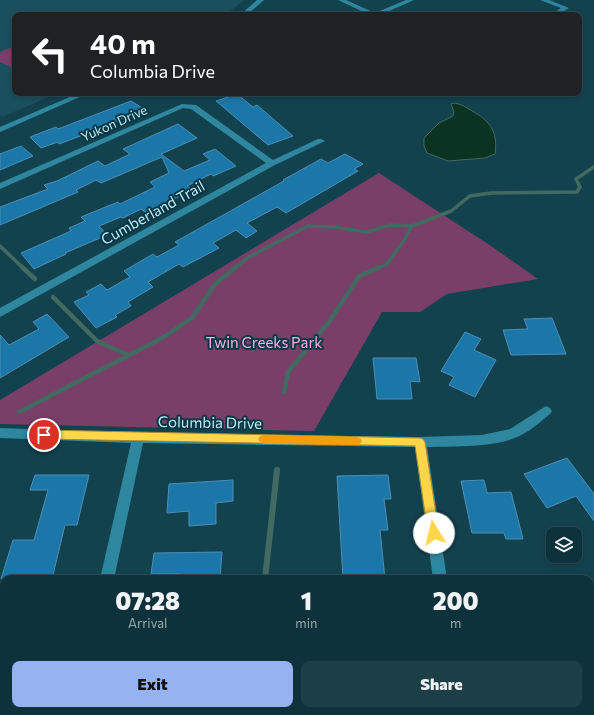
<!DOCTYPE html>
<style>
body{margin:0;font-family:Commissioner,sans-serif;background:#1c3e46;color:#f1f3f6;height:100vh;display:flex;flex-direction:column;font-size:15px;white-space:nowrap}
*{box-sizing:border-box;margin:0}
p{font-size:13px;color:#9baaaf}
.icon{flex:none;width:22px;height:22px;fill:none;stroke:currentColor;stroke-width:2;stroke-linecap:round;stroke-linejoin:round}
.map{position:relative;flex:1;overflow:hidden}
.sheet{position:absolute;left:0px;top:575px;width:594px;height:140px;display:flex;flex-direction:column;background:#0e323b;border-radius:12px 12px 0 0;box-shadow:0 2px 6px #0003,0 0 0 1px #2e4d55}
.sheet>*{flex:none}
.hud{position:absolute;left:12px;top:12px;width:570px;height:84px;border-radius:8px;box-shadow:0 2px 6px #0003,0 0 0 1px #2e4d55;background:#202124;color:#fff;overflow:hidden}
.controls{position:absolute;left:546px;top:527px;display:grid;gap:8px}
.controls a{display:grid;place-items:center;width:36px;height:36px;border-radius:8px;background:#0e323b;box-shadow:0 2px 6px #0003,0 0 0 1px #2e4d55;font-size:20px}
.pin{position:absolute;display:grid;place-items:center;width:34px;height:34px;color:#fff;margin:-17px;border:2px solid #fff;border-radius:50%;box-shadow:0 1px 4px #0007}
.me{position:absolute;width:44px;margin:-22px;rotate:351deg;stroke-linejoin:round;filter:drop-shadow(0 0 3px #0008)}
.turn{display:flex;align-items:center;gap:14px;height:84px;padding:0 12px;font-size:18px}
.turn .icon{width:52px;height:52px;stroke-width:2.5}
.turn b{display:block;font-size:28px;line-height:34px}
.eta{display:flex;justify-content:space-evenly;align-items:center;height:68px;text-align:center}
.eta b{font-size:24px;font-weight:800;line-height:28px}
.primary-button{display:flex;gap:8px;margin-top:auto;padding:8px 12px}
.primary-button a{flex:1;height:46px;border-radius:8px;background:#95b2f1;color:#111;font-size:16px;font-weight:800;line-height:46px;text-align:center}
.primary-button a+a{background:#1c3e46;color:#f1f3f6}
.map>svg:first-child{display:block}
.built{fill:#1a505e}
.green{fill:#793f68}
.water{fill:#0b3321;stroke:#426a61}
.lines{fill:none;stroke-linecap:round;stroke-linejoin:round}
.stream-far2{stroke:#426a61;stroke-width:3.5}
.stream-far1{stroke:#426a61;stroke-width:4.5}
.stream{stroke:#426a61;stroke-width:6}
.building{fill:#1c77a9;stroke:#4e8db6}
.minor{fill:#2e879f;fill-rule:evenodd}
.tertiary{fill:#2e879f;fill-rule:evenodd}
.route{fill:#ffd54a;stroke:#a68a30}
.slow{fill:#f59e0b}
.labels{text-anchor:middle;stroke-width:4;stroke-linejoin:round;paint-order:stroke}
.far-street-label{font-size:13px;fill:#c1e9f6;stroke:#053844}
.street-label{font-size:15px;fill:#c1e9f6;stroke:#053844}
.park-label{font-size:15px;fill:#fcb4e4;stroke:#053844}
</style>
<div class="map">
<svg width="594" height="715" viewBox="0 0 594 715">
<rect width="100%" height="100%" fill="#13424f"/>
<path class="built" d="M 0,0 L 244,0 L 225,15 L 15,15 L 15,93 L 58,93 L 2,117 L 0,115 Z"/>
<g class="green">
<path d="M 15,46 L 15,69 L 0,62 L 0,52 Z"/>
<path d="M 379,173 L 491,246 L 538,279 L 447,294 L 420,312 L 382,312 L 314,431 L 0,424 L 0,400 Z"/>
</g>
<path class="water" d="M 454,103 C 462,104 467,108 474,112 C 491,122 498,133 495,154 L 485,158 L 448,161 L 427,153 L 424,146 L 424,138 L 439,123 L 453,116 L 454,112 L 451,104 Z"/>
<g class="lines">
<g class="stream-far2">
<path d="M 0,246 L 23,268"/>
<path d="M 235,268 L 247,258 L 308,226 L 334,227 L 367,232 L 390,225 L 412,226 L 451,211 L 470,196 L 491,193 L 577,192 L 580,187 L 576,179 L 594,167"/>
<path d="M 378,268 L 387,264 L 403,242 L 412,226"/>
</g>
<g class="stream-far1">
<path d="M 22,267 L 35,279"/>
<path d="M 53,297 L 97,341 L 128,355"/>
<path d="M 284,392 L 288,372 L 329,322 L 359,276 L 380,267"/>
<path d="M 19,412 L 164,337 L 192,318 L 215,284 L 236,267"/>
</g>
<g class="stream">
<path d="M 265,579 L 277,470"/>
<path d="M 251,711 L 251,715"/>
</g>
</g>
<g class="building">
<path d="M 237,94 L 253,107 L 257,105 L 293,136 L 268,145 L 216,101 Z"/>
<path d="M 131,101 L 144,109 L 104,127 L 59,144 L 58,142 L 41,148 L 30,137 L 56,127 L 58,129 Z"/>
<path d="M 178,124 L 197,138 L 161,154 L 184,171 L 210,160 L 203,154 L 215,149 L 236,166 L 213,176 L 211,174 L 187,186 L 192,190 L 146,213 L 141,209 L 123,218 L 121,217 L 99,226 L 107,235 L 65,253 L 66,254 L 34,269 L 21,253 L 71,231 L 69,228 L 85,221 L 81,217 L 118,202 L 120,204 L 155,187 L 150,182 L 169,173 L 162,157 L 101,183 L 96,180 L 76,190 L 78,192 L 0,225 L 0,207 L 48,189 L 44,185 L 57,181 L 98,161 L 105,166 L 130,154 L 123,149 Z"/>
<path d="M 21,146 L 33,156 L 0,170 L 0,154 Z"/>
<path d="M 345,154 L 363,164 L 354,169 L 358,171 L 286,213 L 277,207 L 247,223 L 257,231 L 246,238 L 236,230 L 213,243 L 219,248 L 183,267 L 179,264 L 148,282 L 153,287 L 128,302 L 131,306 L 115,315 L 117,317 L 96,328 L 74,302 L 89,295 L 86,292 L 101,284 L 107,290 L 130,277 L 124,271 L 153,254 L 157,257 L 179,245 L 175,242 L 284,181 L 283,180 L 321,159 L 328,163 Z"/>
<path d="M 47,314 L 69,337 L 0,378 L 0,335 L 9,345 L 39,329 L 33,322 Z"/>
<path d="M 552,318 L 566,354 L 511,355 L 503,330 L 528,329 L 524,319 Z"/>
<path d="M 465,332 L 481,339 L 474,350 L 496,360 L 475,397 L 449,385 L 454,377 L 441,371 Z"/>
<path d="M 373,358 L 416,358 L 420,382 L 410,381 L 412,399 L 377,399 Z"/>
<path d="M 567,458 L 594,494 L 594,521 L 576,496 L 547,508 L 524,474 Z"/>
<path d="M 35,475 L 89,475 L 77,525 L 65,525 L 52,579 L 1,579 L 13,540 L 34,540 L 48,490 L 30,490 Z"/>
<path d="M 388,475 L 391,499 L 384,499 L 388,530 L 380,530 L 385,579 L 343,579 L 337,476 Z"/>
<path d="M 233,480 L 233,501 L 216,503 L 216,524 L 189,526 L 189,511 L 167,513 L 169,484 Z"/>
<path d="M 484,480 L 487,493 L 511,492 L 523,539 L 506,539 L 504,533 L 472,533 L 461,481 Z"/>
<path d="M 222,552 L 220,579 L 179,579 L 180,574 L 151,574 L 154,553 Z"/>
</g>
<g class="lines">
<g class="minor">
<path d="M 338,0 L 346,0 L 375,13 L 406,0 L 414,0 L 380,15 L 370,15 Z"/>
<path d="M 540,0 L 549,0 L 569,8 L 557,15 L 550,15 L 561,8 Z"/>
<path d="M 182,104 L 196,105 L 273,160 L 318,139 L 321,139 L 325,141 L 275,165 L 0,317 L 0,308 L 266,163 L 191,109 L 183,108 L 0,189 L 0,183 Z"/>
<path d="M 546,406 L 550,408 L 552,411 L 550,414 C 539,423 529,432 517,437 C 493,448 453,446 427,447 L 447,579 L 433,579 L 415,447 L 143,443 L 114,579 L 100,579 L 131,443 L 0,438 L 0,428 L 138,433 L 420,437 L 482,435 L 510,429 Z"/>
<path d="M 69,711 L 85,711 L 84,715 L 68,715 Z"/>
<rect x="452" y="711" width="16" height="4"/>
</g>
<g class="tertiary">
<path d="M 257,0 L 264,0 L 247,15 L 240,15 Z"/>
<path d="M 79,93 L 89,93 L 0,132 L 0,127 Z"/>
</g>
</g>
<path class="route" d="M 44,430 L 420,438 L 423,439 L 425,442 L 439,533 L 437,537 L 434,539 L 430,537 L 428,533 L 415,446 L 44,439 L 41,438 L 39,435 L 41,432 Z"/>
<path class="slow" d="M 263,435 L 357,437 L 360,438 L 362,441 L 360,444 L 357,445 L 263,444 L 260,442 L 258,439 L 260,436 Z"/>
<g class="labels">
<g class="far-street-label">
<text transform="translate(114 123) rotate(-24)" y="5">Yukon Drive</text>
</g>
<g class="street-label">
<text transform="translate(153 213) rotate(-29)" y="5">Cumberland Trail</text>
<text transform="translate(210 423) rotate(1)" y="5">Columbia Drive</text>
</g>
<g class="park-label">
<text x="264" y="348">Twin Creeks Park</text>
</g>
</g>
</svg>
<div class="controls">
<a><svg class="icon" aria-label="layers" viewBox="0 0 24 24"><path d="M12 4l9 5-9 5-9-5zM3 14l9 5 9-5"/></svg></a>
</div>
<div class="pin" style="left:44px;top:435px;background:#d93025"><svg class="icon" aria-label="arrive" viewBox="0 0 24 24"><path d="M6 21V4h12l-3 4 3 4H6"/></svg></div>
<svg class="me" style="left:434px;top:533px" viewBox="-20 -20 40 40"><circle r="19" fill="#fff"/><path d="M0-13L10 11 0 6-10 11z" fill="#ffd54a"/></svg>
<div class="hud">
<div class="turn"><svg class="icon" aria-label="left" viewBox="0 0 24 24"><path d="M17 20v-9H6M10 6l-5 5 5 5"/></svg><div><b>40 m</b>Columbia Drive</div></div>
</div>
<section class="sheet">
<div class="eta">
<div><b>07:28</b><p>Arrival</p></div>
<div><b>1</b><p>min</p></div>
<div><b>200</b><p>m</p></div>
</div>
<div class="primary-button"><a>Exit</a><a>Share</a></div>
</section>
</div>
